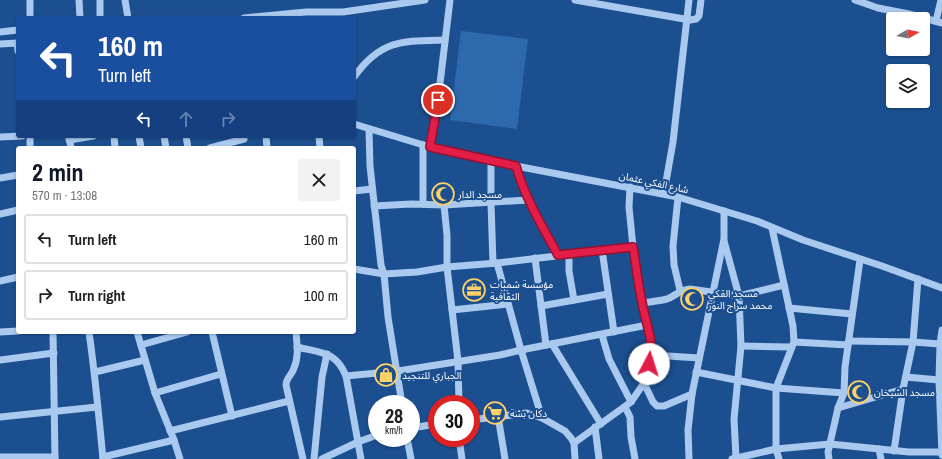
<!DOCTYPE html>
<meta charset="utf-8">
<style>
body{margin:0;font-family:"Archivo Narrow","Noto Sans Arabic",sans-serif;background:#f2f2f2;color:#202124;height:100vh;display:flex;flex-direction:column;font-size:15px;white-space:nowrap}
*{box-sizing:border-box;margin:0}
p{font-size:13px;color:#757577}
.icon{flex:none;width:22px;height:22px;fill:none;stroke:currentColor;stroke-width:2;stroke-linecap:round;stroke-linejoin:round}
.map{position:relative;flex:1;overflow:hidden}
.drawer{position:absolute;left:16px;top:146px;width:340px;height:188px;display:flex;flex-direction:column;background:#fff;border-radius:4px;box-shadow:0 1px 3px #0004}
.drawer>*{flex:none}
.guide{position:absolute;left:16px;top:16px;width:340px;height:122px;border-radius:4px;box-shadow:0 1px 3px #0004;background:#1a4fa0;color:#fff;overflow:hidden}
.needle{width:26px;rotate:81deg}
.controls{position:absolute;left:886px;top:12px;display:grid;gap:8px}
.controls a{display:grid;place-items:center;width:44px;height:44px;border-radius:4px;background:#fff;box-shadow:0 1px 3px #0004;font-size:20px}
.speed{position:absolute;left:368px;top:395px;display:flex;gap:8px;font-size:20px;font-weight:700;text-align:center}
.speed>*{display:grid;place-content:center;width:52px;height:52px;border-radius:50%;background:#fff;box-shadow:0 1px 3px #0004;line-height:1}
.speed small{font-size:10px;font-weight:400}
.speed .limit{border:6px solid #d22;background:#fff;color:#111}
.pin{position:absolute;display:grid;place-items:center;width:34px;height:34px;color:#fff;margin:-17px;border:2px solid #fff;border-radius:50%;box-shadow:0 1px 4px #0007}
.me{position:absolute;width:44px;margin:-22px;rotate:5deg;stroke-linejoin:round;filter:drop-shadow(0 0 3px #0008)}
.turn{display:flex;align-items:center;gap:14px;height:84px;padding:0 16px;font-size:18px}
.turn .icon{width:52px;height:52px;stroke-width:2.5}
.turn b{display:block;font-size:28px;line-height:34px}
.lanes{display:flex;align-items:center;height:38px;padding:0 16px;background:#0003;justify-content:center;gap:20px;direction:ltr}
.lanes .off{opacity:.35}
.round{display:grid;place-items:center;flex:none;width:42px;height:42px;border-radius:4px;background:#f2f2f2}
.overview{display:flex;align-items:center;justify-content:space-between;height:68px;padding:0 16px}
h1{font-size:24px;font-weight:700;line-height:30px;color:#111827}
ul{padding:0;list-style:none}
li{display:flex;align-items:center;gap:12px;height:50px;margin:0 8px 6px;padding:0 8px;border:2px solid #e0e0e0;border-radius:4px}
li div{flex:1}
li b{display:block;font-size:15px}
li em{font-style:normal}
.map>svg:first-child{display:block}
.green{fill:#2e69ad}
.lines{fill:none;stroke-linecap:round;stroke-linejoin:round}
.minor{stroke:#a9c9ee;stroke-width:7}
.route-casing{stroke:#92132f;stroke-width:10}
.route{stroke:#e11d48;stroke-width:7}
.labels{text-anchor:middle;stroke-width:4;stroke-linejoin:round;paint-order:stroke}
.street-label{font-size:10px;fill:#fff;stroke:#1b4f8f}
.poi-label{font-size:10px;fill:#fff;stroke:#1b4f8f;text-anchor:start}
</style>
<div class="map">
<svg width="942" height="459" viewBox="0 0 942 459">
<rect width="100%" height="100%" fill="#1b4f8f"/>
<path class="green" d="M 461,31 L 528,39 L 517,129 L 450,120 Z"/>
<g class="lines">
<g class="minor">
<path d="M 30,0 L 30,18"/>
<path d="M 79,0 L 80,18"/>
<path d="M 125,0 L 128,18"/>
<path d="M 575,0 L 690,20 L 696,19 L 699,16 L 701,0"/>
<path d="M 855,0 L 878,8 L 909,14 L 942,23"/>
<path d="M 100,18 L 100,0"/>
<path d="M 244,18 L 306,12 L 343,12 L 425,0"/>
<path d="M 936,21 L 941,0"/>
<path d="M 0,32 L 18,30"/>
<path d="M 17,43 L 18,51"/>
<path d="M 0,44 L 18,43"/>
<path d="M 354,77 C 381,39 403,41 445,40"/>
<path d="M 354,124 L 430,147 L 516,166 L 678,197 L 757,221 L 803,240 L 882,266 L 942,288"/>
<path d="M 369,129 L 370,166 L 381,265 L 384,274 L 388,317 L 402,404"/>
<path d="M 69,136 L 71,148"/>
<path d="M 114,136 L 115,148"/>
<path d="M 139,136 L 141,148"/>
<path d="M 164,136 L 166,148"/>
<path d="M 186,136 L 188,148"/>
<path d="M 266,136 L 267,148"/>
<path d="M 319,136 L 320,148"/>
<path d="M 0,137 L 22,136"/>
<path d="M 69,140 L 93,136"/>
<path d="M 430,147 L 438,100 L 450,0"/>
<path d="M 30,148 L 30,136"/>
<path d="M 210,148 L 244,139"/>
<path d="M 491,160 L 491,203 L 493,263"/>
<path d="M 516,166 C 525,198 542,226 558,255"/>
<path d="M 0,178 L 18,175"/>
<path d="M 354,191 L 372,189"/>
<path d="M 664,193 L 673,142 L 689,0"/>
<path d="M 678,197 L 673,246 L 674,265 L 680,290"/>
<path d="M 423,204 L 423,145"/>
<path d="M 444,205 L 447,235 L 447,267 L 458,361 L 459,404"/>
<path d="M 374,206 L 411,204 L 444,205 L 528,200"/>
<path d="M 0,214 L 18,210"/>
<path d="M 772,228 L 793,326 L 794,342 L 776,388 L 776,449 L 779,459"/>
<path d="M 724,241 L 739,296 L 741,346 L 734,419 L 736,458"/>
<path d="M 602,250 L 614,332"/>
<path d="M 569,253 L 569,271 L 574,300"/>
<path d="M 535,258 L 546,345"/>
<path d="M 497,263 L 521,350 L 542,418"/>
<path d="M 354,269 L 384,274 L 417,272 L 447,267 L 497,263 L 633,247"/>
<path d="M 0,281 L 18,277"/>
<path d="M 642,303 C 650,302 659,301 667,299 C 676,296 678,290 690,289 L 739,296 L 784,285"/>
<path d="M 541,306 L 608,294"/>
<path d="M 789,308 L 852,314"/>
<path d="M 452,310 L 508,304"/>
<path d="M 0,332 L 18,331"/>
<path d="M 53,332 L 55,459"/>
<path d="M 89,332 C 95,374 99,417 103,459"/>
<path d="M 137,332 L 155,393 L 174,440 L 180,459"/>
<path d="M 212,332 L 232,416"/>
<path d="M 296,332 C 297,344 299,357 294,368 C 292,375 286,378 286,385 L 303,459"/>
<path d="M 602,335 L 609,359 L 631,402"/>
<path d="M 849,341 L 913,342 L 940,344"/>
<path d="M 794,342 L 848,345"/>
<path d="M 552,344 L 601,424"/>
<path d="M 141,345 L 187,332"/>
<path d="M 741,346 L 791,347"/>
<path d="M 297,347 C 321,353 336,351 346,376 L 361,459"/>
<path d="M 652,355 L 699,358"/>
<path d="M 0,360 L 54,353"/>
<path d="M 95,372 L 145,360"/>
<path d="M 696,372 L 776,388 L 844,393"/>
<path d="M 346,376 L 398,371 L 500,355 L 521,350 L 647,325"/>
<path d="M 906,377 L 939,380"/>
<path d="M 644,383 L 653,402 L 657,406 L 664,406 L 692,394"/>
<path d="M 155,393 L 221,374"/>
<path d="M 625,407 L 630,417 L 631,437 L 635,459"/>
<path d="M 838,408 L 903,389"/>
<path d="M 498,416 L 505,459"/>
<path d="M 0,417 L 97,407"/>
<path d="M 471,420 L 527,413 L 542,418 L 565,431 L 571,438 L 574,443 L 575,459"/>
<path d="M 595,427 L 599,459"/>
<path d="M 411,428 L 437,424"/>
<path d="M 170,431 L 289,401"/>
<path d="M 407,438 L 411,459"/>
<path d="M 459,438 L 462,459"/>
<path d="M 574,443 L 631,402 L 644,383 L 652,355 L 651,344 L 642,303 L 633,247 L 629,207 L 630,187"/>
<path d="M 879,449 L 881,459"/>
<path d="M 894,451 L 903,389 L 913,342 L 918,279"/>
<path d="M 942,455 L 939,380 L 940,344 L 942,330"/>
<path d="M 0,457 L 55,457"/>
<path d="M 103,457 L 174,440"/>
<path d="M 314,459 L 322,377 L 327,354"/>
<path d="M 322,459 L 358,442 L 377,435"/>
<path d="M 689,459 L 688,430 L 692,394 L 724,239 L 724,211"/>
<path d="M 732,459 L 776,449 L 830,444 L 909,452 L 941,452"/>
<path d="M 829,459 L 828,452 L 838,408 L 844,393 L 845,367 L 860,260"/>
</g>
</g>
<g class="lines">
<g class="route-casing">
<path id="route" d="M 438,100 L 430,147 L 516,166 C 525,198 542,226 558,255 L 633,247 C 636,265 638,284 642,302 C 645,322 656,344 649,364"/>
</g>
<use href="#route" class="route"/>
</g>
<defs>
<g id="mosque-ring" transform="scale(1.15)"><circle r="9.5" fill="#1b4f8f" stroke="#ffd166" stroke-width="1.5"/><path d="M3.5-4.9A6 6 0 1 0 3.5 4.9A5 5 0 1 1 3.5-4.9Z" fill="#ffd166"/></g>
<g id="office-ring" transform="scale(1.15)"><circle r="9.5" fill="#1b4f8f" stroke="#ffd166" stroke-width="1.5"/><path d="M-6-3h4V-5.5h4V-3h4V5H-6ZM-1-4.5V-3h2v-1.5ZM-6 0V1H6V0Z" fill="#ffd166"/></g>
<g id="shop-ring" transform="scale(1.15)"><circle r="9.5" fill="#1b4f8f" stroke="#ffd166" stroke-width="1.5"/><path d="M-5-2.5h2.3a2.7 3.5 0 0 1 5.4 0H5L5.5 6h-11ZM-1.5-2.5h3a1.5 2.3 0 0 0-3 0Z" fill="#ffd166"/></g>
<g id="supermarket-ring" transform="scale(1.15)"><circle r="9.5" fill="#1b4f8f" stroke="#ffd166" stroke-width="1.5"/><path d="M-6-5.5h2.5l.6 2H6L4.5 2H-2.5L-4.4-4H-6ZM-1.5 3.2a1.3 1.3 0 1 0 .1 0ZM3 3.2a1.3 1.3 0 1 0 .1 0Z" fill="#ffd166"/></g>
</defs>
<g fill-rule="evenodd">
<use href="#mosque-ring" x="443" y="194"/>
<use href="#office-ring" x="474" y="290"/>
<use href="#mosque-ring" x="692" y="299"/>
<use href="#shop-ring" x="386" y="375"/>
<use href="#mosque-ring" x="859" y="392"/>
<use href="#supermarket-ring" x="495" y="413"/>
</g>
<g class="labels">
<g class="street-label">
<text transform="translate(654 182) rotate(12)" y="4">شارع الفكي عثمان</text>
</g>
<g class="poi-label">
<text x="458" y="198">مسجد الدار</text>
<text x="490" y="288">مؤسسة شمبات<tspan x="490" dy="12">الثقافية</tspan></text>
<text x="708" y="297">مسجد الفكي<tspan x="708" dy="12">محمد سراج النور</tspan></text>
<text x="402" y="379">الجباري للتنجيد</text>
<text x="874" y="396">مسجد الشيخان</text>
<text x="510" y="417">دكان بشة</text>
</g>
</g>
</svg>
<div class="controls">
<a><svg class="needle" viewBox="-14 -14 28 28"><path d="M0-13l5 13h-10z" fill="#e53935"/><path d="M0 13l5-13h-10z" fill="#757577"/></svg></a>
<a><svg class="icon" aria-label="layers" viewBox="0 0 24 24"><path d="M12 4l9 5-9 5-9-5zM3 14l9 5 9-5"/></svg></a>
</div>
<div class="speed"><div>28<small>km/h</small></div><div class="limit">30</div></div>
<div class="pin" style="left:438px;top:100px;background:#d93025"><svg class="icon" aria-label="arrive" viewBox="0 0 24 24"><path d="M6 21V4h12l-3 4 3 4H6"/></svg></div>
<svg class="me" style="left:649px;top:364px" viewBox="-20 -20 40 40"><circle r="19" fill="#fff"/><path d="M0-13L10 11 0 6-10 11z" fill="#e11d48"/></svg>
<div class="guide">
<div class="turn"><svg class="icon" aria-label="left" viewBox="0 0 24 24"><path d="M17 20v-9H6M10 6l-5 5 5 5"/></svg><div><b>160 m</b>Turn left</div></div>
<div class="lanes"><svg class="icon" aria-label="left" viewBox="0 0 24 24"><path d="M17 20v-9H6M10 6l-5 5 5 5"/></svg><svg class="icon off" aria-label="ahead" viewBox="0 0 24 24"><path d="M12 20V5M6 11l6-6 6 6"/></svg><svg class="icon off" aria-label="right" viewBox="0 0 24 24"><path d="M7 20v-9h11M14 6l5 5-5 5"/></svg></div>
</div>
<section class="drawer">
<div class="overview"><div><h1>2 min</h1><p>570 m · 13:08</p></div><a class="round"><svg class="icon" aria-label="close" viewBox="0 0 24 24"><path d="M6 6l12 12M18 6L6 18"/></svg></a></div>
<ul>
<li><svg class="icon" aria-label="left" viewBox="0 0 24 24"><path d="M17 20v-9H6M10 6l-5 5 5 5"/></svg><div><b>Turn left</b></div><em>160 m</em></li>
<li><svg class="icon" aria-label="right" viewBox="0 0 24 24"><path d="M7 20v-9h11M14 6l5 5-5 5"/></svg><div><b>Turn right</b></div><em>100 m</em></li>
</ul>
</section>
</div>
